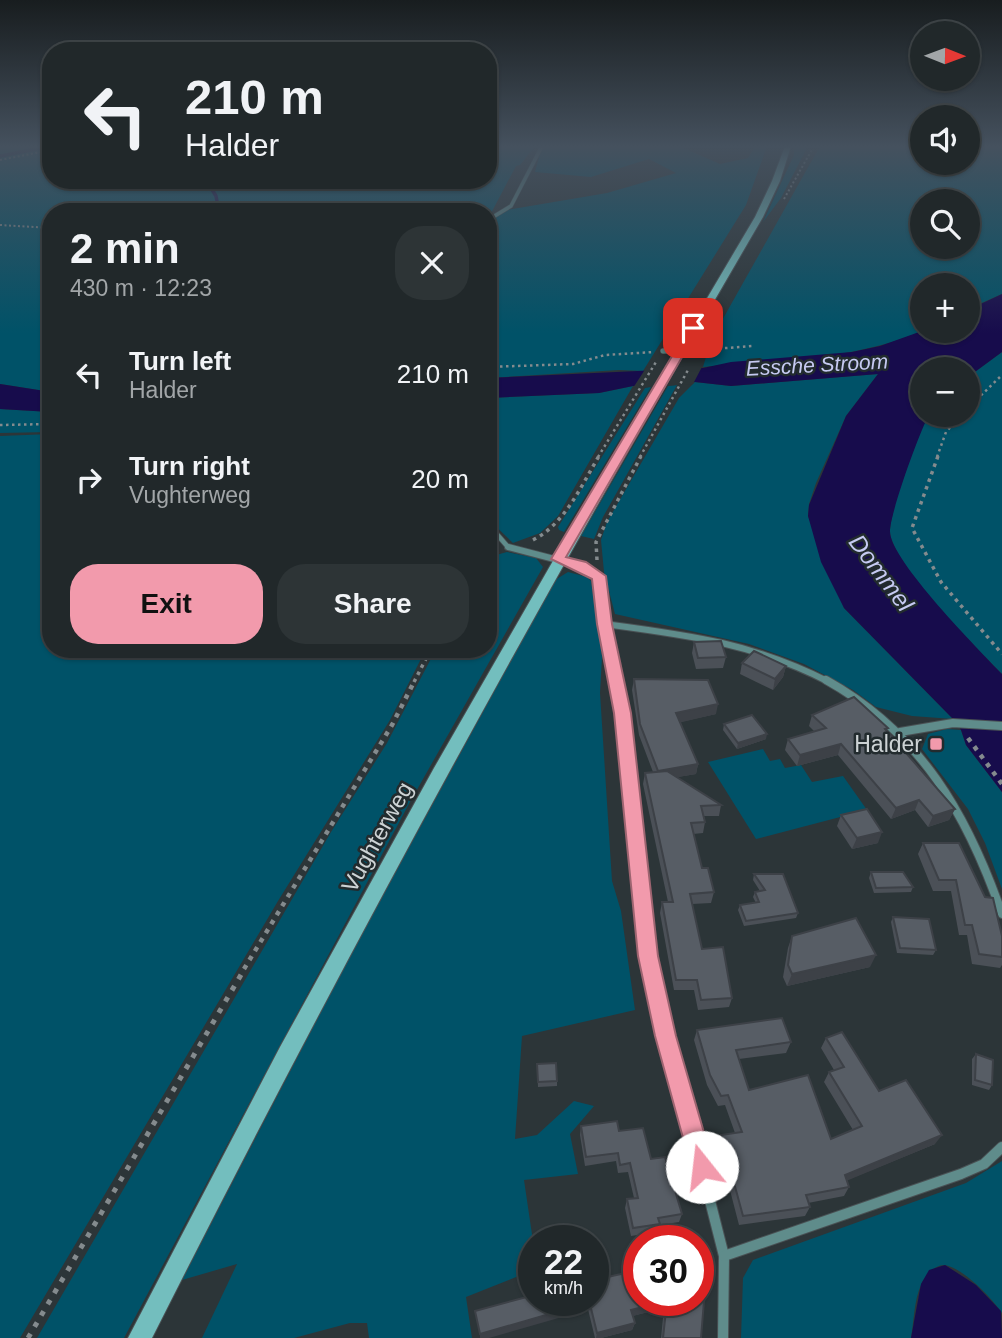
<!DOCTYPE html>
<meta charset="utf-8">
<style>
body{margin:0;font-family:Arial,sans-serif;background:#2d3436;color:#f1f3f6;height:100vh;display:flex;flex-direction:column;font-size:26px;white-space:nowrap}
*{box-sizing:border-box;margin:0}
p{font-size:23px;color:#a2a6a8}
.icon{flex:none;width:38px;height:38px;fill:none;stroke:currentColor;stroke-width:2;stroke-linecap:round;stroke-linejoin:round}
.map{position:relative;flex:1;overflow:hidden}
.drawer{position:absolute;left:42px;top:203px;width:455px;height:455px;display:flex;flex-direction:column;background:#21282a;border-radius:28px;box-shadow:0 2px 5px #0004,0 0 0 2px #3e4447}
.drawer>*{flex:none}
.banner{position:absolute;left:42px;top:42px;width:455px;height:147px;border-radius:28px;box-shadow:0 2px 5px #0004,0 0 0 2px #3e4447;background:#21282a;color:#f1f3f6;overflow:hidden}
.needle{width:46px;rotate:91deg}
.buttons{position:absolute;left:910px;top:21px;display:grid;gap:14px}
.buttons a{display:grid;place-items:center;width:70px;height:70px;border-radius:50%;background:#21282a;box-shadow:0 2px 5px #0004,0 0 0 2px #3e4447;font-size:35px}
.speed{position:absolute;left:518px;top:1225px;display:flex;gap:14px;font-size:35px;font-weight:700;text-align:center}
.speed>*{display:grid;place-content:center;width:91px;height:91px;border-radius:50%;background:#21282a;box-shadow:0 2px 5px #0004,0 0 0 2px #3e4447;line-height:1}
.speed small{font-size:18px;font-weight:400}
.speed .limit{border:10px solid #d22;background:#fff;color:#111}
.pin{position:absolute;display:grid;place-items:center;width:60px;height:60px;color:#fff;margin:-30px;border-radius:14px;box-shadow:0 4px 10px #0006}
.me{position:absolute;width:77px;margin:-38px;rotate:344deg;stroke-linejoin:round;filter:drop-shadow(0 0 5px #0008)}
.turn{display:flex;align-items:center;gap:24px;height:147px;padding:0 28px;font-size:32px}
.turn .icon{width:91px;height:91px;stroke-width:2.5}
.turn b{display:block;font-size:49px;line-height:60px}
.round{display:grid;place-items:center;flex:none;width:74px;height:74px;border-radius:28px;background:#2d3436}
.head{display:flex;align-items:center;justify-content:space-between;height:119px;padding:0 28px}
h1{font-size:42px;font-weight:700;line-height:52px}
.primary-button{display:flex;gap:14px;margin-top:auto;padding:14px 28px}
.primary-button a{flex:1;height:80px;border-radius:28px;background:#f29aac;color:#111;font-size:28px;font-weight:700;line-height:80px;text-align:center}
.primary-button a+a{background:#2d3436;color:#f1f3f6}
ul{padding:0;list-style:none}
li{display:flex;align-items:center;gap:21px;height:105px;padding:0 28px}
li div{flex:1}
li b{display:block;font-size:26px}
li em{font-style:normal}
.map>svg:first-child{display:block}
.green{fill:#005268;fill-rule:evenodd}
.water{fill:#170c4c}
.pier{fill:#2c3538}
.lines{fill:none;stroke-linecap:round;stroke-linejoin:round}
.stream{stroke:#170c4c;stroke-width:3.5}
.service-casing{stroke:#495154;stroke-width:6}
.minor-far4-casing{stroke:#495154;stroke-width:4.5}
.minor-far3-casing{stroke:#495154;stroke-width:6}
.minor-far2-casing{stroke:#495154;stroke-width:8}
.minor-far1-casing{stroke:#495154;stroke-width:10}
.minor-casing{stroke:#495154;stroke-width:12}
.secondary-casing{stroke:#495154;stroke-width:2}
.path-far4{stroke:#848b8e;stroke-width:2;stroke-dasharray:2 2.5;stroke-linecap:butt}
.path-far3{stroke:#848b8e;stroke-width:2.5;stroke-dasharray:2.5 3.5;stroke-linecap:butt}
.path-far2{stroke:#848b8e;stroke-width:3.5;stroke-dasharray:3.5 4.5;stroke-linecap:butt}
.path-far1{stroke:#848b8e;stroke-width:4.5;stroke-dasharray:4.5 6;stroke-linecap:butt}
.path{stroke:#848b8e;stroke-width:5;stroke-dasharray:5 8;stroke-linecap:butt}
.service{stroke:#5f8c8b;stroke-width:4.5}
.minor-far4{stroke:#5f8c8b;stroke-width:3.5}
.minor-far3{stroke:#5f8c8b;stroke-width:5}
.minor-far2{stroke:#5f8c8b;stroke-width:6}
.minor-far1{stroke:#5f8c8b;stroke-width:8}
.minor{stroke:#5f8c8b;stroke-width:10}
.secondary{fill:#73bebe;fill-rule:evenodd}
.wall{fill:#4b5057}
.shaded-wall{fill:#3d4147}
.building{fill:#575d65;stroke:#3d4147;stroke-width:2}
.route{fill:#f29aac;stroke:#9d6470;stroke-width:2}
.poi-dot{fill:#f29aac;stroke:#222b2e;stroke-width:2.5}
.labels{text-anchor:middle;stroke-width:5;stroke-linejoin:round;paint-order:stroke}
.far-water-label{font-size:21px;font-style:italic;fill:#c6caf2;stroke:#222b2e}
.poi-label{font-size:23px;fill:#cdd3d5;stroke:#222b2e;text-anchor:end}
.street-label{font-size:23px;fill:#cdd3d5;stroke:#222b2e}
.water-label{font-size:24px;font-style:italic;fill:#c6caf2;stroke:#222b2e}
</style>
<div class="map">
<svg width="1002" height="1338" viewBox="0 0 1002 1338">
<rect width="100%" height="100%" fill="#2c3538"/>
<g class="green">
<path d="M 0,146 L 51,146 L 51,180 L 488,180 L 488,146 L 535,146 L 520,165 L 516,166 L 488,219 L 488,212 L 51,212 L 51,392 L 0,384 Z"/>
<path d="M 542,146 L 679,146 L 720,164 L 748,158 L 755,146 L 767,146 L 746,205 L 643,371 L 619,370 L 488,378 L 488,221 L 506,210 L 607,193 L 676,173 L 649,159 L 591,177 L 535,172 Z"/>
<path d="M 794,146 L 808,146 L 781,198 L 763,222 L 794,155 Z"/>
<path d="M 820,146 L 922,146 L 922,163 L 968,163 L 968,146 L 1002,146 L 1002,294 L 968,309 L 968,285 L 922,285 L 922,331 C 853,361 776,359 703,367 L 711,340 ZM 922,201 L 968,201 L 968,247 L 922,247 Z"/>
<path d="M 1002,352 L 1002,674 C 979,650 888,560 890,530 C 892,503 916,443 927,416 L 968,415 L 968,377 Z"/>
<path d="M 878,374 L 846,416 L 816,483 L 809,504 L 808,516 L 844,608 L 953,719 L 912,716 L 876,707 L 853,690 L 804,664 L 749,644 L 615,614 L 604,572 L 601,540 L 607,522 L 679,398 L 695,382 L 731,386 Z"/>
<path d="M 677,385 L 603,517 L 594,539 L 581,536 L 668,386 Z"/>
<path d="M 633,386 L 558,516 L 540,533 L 513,543 L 488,519 L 488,398 L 599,393 Z"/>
<path d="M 651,387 L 564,532 L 559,530 L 558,527 L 645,388 Z"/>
<path d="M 0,409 L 51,412 L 51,432 L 0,433 Z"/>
<path d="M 51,434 L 51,649 L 426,649 L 390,720 L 278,901 L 20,1338 L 0,1338 L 0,436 Z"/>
<path d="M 507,552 L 536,558 L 543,567 L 410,802 L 124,1338 L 37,1338 L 331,832 L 387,743 L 436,649 L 488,649 L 488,564 L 496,555 Z"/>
<path d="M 568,572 L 587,577 L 591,581 L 602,657 L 600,693 L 612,881 L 621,911 L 635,1010 L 522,1036 L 515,1139 L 537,1135 L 574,1101 L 594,1106 L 570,1134 L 578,1174 L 524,1180 L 534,1248 L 534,1270 L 466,1297 L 472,1338 L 369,1338 L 367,1323 L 350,1323 L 294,1338 L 202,1338 L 237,1264 L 182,1280 L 351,954 L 555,580 Z"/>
<path d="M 947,729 L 961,730 L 966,745 L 1002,792 L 1002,889 L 985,843 L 968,809 L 922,749 L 928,734 Z"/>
<path d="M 763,749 L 770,761 L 780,759 L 785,768 L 801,765 L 812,782 L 843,776 L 867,810 L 756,839 L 708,762 Z"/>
<path d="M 1002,1161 L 1002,1313 C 992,1298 963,1268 945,1265 C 935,1264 924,1277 921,1285 C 914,1300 914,1321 911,1338 L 741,1338 L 743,1278 L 753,1260 L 966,1183 Z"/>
</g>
<g class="water">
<path d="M 1002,294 L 1002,352 L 968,377 L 968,369 L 922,369 L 922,415 L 929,415 C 920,430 889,516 890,532 C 891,561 979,650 1002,674 L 1002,792 L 966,745 L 961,730 L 953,719 L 844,608 L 821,562 L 808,516 L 809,505 L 846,416 L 878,374 L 731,386 L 695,382 L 633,386 L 599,393 L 488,398 L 488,378 L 703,368 L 731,362 L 852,352 L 880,346 L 922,331 L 968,331 L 968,310 Z"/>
<path d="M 0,384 L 51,392 L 51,412 L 0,409 Z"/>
<path d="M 945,1265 L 976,1285 L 1001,1311 L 1002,1338 L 911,1338 L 921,1284 L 929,1270 Z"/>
</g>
<path class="pier" d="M 703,365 L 693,384 L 633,388 L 646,368 Z"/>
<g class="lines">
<g class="stream">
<path d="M 0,156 L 51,146"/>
<path d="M 206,180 L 216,196 L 219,212"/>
</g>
<g class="service-casing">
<path id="service" d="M 488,524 L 508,547"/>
</g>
<g class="minor-far4-casing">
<path id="minor-far4" d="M 488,220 L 511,206 L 542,146"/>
</g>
<g class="minor-far3-casing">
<path id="minor-far3" d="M 663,351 L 701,350"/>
</g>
<g class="minor-far2-casing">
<g id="minor-far2">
<path d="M 508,547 L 581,566 L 599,576 L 617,682"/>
<path d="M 605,624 C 688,635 753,643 829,682"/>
</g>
</g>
<g class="minor-far1-casing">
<g id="minor-far1">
<path d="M 616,680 L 623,713 L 651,969"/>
<path d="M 826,680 C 921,733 967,814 1002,914"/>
<path d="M 900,732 L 953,723 L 1002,726"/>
</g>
</g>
<g class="minor-casing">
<g id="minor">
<path d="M 651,968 L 724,1256 L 723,1338"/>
<path d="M 724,1256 L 961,1174 L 984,1164 L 1002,1147"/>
</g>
</g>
<g class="secondary-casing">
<path id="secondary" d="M 785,146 L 791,146 L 780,181 L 763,217 C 548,585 344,957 152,1338 L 128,1338 L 280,1047 L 434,768 L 592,493 L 755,217 L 772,181 Z"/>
</g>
<g class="path-far4">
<path d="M 0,160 L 51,150"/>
<path d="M 784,199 L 814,146"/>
<path d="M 0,225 L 51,228"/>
</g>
<g class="path-far3">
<path d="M 706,340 L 721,313"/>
<path d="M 713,349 L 753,346"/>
<path d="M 488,367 L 573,364 L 605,355 L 654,352"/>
<path d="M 968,408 L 1002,375"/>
<path d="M 0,425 L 51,424"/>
<path d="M 598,457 L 656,362"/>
<path d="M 640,457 L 688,370"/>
<path d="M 937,457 L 946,432 L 961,415"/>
</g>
<g class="path-far2">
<path d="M 938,456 L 912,528 L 941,582 L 1002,654"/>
<path d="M 533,540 C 565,524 581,486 599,456"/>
<path d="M 488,556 L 499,551"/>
<path d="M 597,560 L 596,542 L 641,456"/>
<path d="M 414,682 L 431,649"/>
</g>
<g class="path-far1">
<path d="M 968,738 L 1002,784"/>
<path d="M 244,969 L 392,725 L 415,680"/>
</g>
<path class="path" d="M 28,1338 L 245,968"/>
<use href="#service" class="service"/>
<use href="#minor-far4" class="minor-far4"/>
<use href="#minor-far3" class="minor-far3"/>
<use href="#minor-far2" class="minor-far2"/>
<use href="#minor-far1" class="minor-far1"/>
<use href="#minor" class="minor"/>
<use href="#secondary" class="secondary"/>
</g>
<g class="wall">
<path d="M 694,642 L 726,657 L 723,668 L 696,669 L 692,653 Z"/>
<path d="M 742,663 L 786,666 L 783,677 L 773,690 L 740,674 Z"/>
<path d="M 634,679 L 716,714 L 680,722 L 698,764 L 696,774 L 677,777 L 721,805 L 719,816 L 704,816 L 705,822 L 703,833 L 693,834 L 702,868 L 714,892 L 711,903 L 692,904 L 702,949 L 732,998 L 729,1007 L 698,1010 L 694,990 L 674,990 L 660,913 L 662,902 L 668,902 L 643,784 L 645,773 L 653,772 L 639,735 L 632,690 Z"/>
<path d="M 812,715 L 887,731 L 955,809 L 949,820 L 928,827 L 915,810 L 891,819 L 838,755 L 797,766 L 785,750 L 788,739 L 815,732 L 809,726 Z"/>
<path d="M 724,724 L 766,739 L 737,749 L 723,730 Z"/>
<path d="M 841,815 L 878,843 L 852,849 L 837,826 Z"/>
<path d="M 923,843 L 959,843 L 1002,936 L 1002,965 L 1000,968 L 972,964 L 967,935 L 959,935 L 951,891 L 933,891 L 918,854 Z"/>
<path d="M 871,872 L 913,887 L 911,892 L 874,893 L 869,878 Z"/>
<path d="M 754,874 L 798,913 L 796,918 L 744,926 L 738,910 L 740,905 L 756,903 L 753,897 L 755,892 L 760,891 L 753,880 Z"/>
<path d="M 893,917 L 936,950 L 933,955 L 897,953 L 891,922 Z"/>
<path d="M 792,936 L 870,967 L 787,986 L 783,977 L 788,948 Z"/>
<path d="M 697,1030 L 791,1042 L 786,1053 L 739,1059 L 749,1090 L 831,1139 L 853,1130 L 824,1082 L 829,1072 L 834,1070 L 821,1048 L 826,1038 L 879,1091 L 935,1144 L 847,1180 L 849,1187 L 844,1196 L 808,1203 L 810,1207 L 805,1216 L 739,1225 L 718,1144 L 721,1135 L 735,1133 L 725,1105 L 718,1106 L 707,1085 L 694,1040 Z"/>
<path d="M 976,1054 L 992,1085 L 989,1090 L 972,1085 L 972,1059 Z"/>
<path d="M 537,1064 L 557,1081 L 557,1086 L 538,1087 Z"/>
<path d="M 581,1126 L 619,1131 L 651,1159 L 682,1214 L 679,1222 L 660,1225 L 657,1232 L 631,1236 L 625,1208 L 627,1199 L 634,1198 L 628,1172 L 618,1173 L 616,1161 L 585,1166 L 580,1135 Z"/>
<path d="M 603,1278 L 698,1300 L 701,1338 L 661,1338 L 664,1308 L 632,1316 L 635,1323 L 632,1330 L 601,1338 L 595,1338 L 586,1301 L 586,1300 L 593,1300 L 602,1290 L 601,1285 Z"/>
</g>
<g class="shaded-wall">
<path d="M 786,666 L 783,677 L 773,690 L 775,679 Z"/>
<path d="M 718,704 L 716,714 L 674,724 L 676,713 Z"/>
<path d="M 767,734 L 766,739 L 737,749 L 738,743 Z"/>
<path d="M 841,744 L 838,755 L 797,766 L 800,755 Z"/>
<path d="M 698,764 L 696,774 L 656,781 L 658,771 Z"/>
<path d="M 919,800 L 915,810 L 891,819 L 896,808 Z"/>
<path d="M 955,809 L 949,820 L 928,827 L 933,816 Z"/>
<path d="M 882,832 L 878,843 L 852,849 L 857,838 Z"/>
<path d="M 876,955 L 870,967 L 787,986 L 792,974 Z"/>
<path d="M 942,1135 L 935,1144 L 839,1184 L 845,1175 Z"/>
<path d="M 667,1301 L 664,1308 L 629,1317 L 631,1310 Z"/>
<path d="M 577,1306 L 576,1313 L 489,1338 L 480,1338 L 480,1334 Z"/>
<path d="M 635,1323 L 632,1330 L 601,1338 L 596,1338 L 597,1333 Z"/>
</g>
<g class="building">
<path d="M 721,641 L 726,657 L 698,658 L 694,642 Z"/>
<path d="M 754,651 L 786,666 L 775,679 L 742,663 Z"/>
<path d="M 634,679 L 708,680 L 718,704 L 676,713 L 698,764 L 658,771 L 640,724 Z"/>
<path d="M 854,697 L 888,728 L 885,729 L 955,809 L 933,816 L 919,800 L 896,808 L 841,744 L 800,755 L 788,739 L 826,728 L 812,715 Z"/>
<path d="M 752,715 L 767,734 L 738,743 L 724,724 Z"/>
<path d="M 667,771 L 721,805 L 701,806 L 705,822 L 691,823 L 702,868 L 708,868 L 714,892 L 690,894 L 702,949 L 723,947 L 732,998 L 701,1000 L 697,980 L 676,980 L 662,902 L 673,902 L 645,773 Z"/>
<path d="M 867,809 L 882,832 L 857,838 L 841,815 Z"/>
<path d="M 923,843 L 959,843 L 985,897 L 993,898 L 1002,936 L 1002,957 L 979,954 L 972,925 L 965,925 L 956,880 L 939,880 Z"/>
<path d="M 871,872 L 903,872 L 913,887 L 876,888 Z"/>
<path d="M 754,874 L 783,874 L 798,913 L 746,921 L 740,905 L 759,902 L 755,892 L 765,890 Z"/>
<path d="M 893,917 L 929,919 L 936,950 L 900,948 Z"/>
<path d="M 856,918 L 876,955 L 792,974 L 788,965 L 792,936 Z"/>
<path d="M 782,1018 L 791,1042 L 736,1050 L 749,1090 L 808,1075 L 831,1139 L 862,1126 L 829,1072 L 844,1067 L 826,1038 L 842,1032 L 879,1091 L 906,1080 L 942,1135 L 845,1175 L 849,1187 L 806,1195 L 810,1207 L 743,1216 L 721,1135 L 742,1132 L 728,1095 L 721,1096 L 710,1075 L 697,1030 Z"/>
<path d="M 976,1054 L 993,1060 L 992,1085 L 975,1080 Z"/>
<path d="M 556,1063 L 557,1081 L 538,1082 L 537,1064 Z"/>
<path d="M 617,1121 L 619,1131 L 643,1128 L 651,1159 L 665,1157 L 682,1214 L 658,1218 L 660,1224 L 633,1228 L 627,1199 L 638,1198 L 630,1163 L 620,1165 L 618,1153 L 586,1157 L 581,1126 Z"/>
<path d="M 639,1270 L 639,1300 L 698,1300 L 698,1274 L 706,1276 L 701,1338 L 663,1338 L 667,1301 L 631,1310 L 635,1323 L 597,1333 L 589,1300 L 593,1300 L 593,1293 L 605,1289 L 603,1278 Z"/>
<path d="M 534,1295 L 534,1300 L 576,1300 L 577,1306 L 480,1334 L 475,1311 Z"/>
</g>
<linearGradient id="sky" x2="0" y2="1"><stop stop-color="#181d1f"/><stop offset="0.44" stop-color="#45515e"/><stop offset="1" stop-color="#45515e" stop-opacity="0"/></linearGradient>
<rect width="1002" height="333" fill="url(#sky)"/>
<path class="route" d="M 690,326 L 699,328 L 566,557 L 586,562 L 606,576 L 612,624 L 631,713 L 658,956 L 676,1036 L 714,1167 L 711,1175 L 702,1179 L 694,1175 L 691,1167 L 655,1036 L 638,956 L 614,713 L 597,624 L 592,579 L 551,559 Z"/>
<rect class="poi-dot" x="929" y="737" width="14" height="14" rx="3.5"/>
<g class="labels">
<g class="far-water-label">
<text transform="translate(817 365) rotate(-3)" y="7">Essche Stroom</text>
</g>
<g class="poi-label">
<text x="922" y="752">Halder</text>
</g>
<g class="street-label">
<text transform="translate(377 837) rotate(-61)" y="8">Vughterweg</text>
</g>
<g class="water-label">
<text transform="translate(881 573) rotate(53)" y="8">Dommel</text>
</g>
</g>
</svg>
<div class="buttons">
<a><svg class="needle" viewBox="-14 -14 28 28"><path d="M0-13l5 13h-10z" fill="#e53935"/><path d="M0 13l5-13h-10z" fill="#a2a6a8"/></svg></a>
<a><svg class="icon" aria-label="sound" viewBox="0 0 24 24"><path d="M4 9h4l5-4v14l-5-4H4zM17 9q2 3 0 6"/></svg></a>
<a><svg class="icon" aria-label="search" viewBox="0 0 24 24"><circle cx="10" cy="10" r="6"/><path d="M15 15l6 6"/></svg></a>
<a>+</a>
<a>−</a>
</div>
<div class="speed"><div>22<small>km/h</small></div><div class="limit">30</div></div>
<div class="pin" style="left:693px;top:328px;background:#d93025"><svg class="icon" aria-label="arrive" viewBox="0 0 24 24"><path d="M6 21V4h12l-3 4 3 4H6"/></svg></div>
<svg class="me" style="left:702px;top:1167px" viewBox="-20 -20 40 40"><circle r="19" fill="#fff"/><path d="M0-13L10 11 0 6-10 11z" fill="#f29aac"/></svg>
<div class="banner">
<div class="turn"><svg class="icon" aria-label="left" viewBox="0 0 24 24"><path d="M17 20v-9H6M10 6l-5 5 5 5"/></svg><div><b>210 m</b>Halder</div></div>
</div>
<section class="drawer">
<div class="head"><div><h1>2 min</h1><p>430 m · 12:23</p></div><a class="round"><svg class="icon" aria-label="close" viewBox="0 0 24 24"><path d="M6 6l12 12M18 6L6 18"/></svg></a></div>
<ul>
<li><svg class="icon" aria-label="left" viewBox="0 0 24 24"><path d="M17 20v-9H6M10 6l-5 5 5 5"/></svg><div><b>Turn left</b><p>Halder</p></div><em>210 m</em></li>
<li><svg class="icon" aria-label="right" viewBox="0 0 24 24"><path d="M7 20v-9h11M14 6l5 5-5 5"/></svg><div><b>Turn right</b><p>Vughterweg</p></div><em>20 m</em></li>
</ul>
<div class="primary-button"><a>Exit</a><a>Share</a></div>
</section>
</div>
